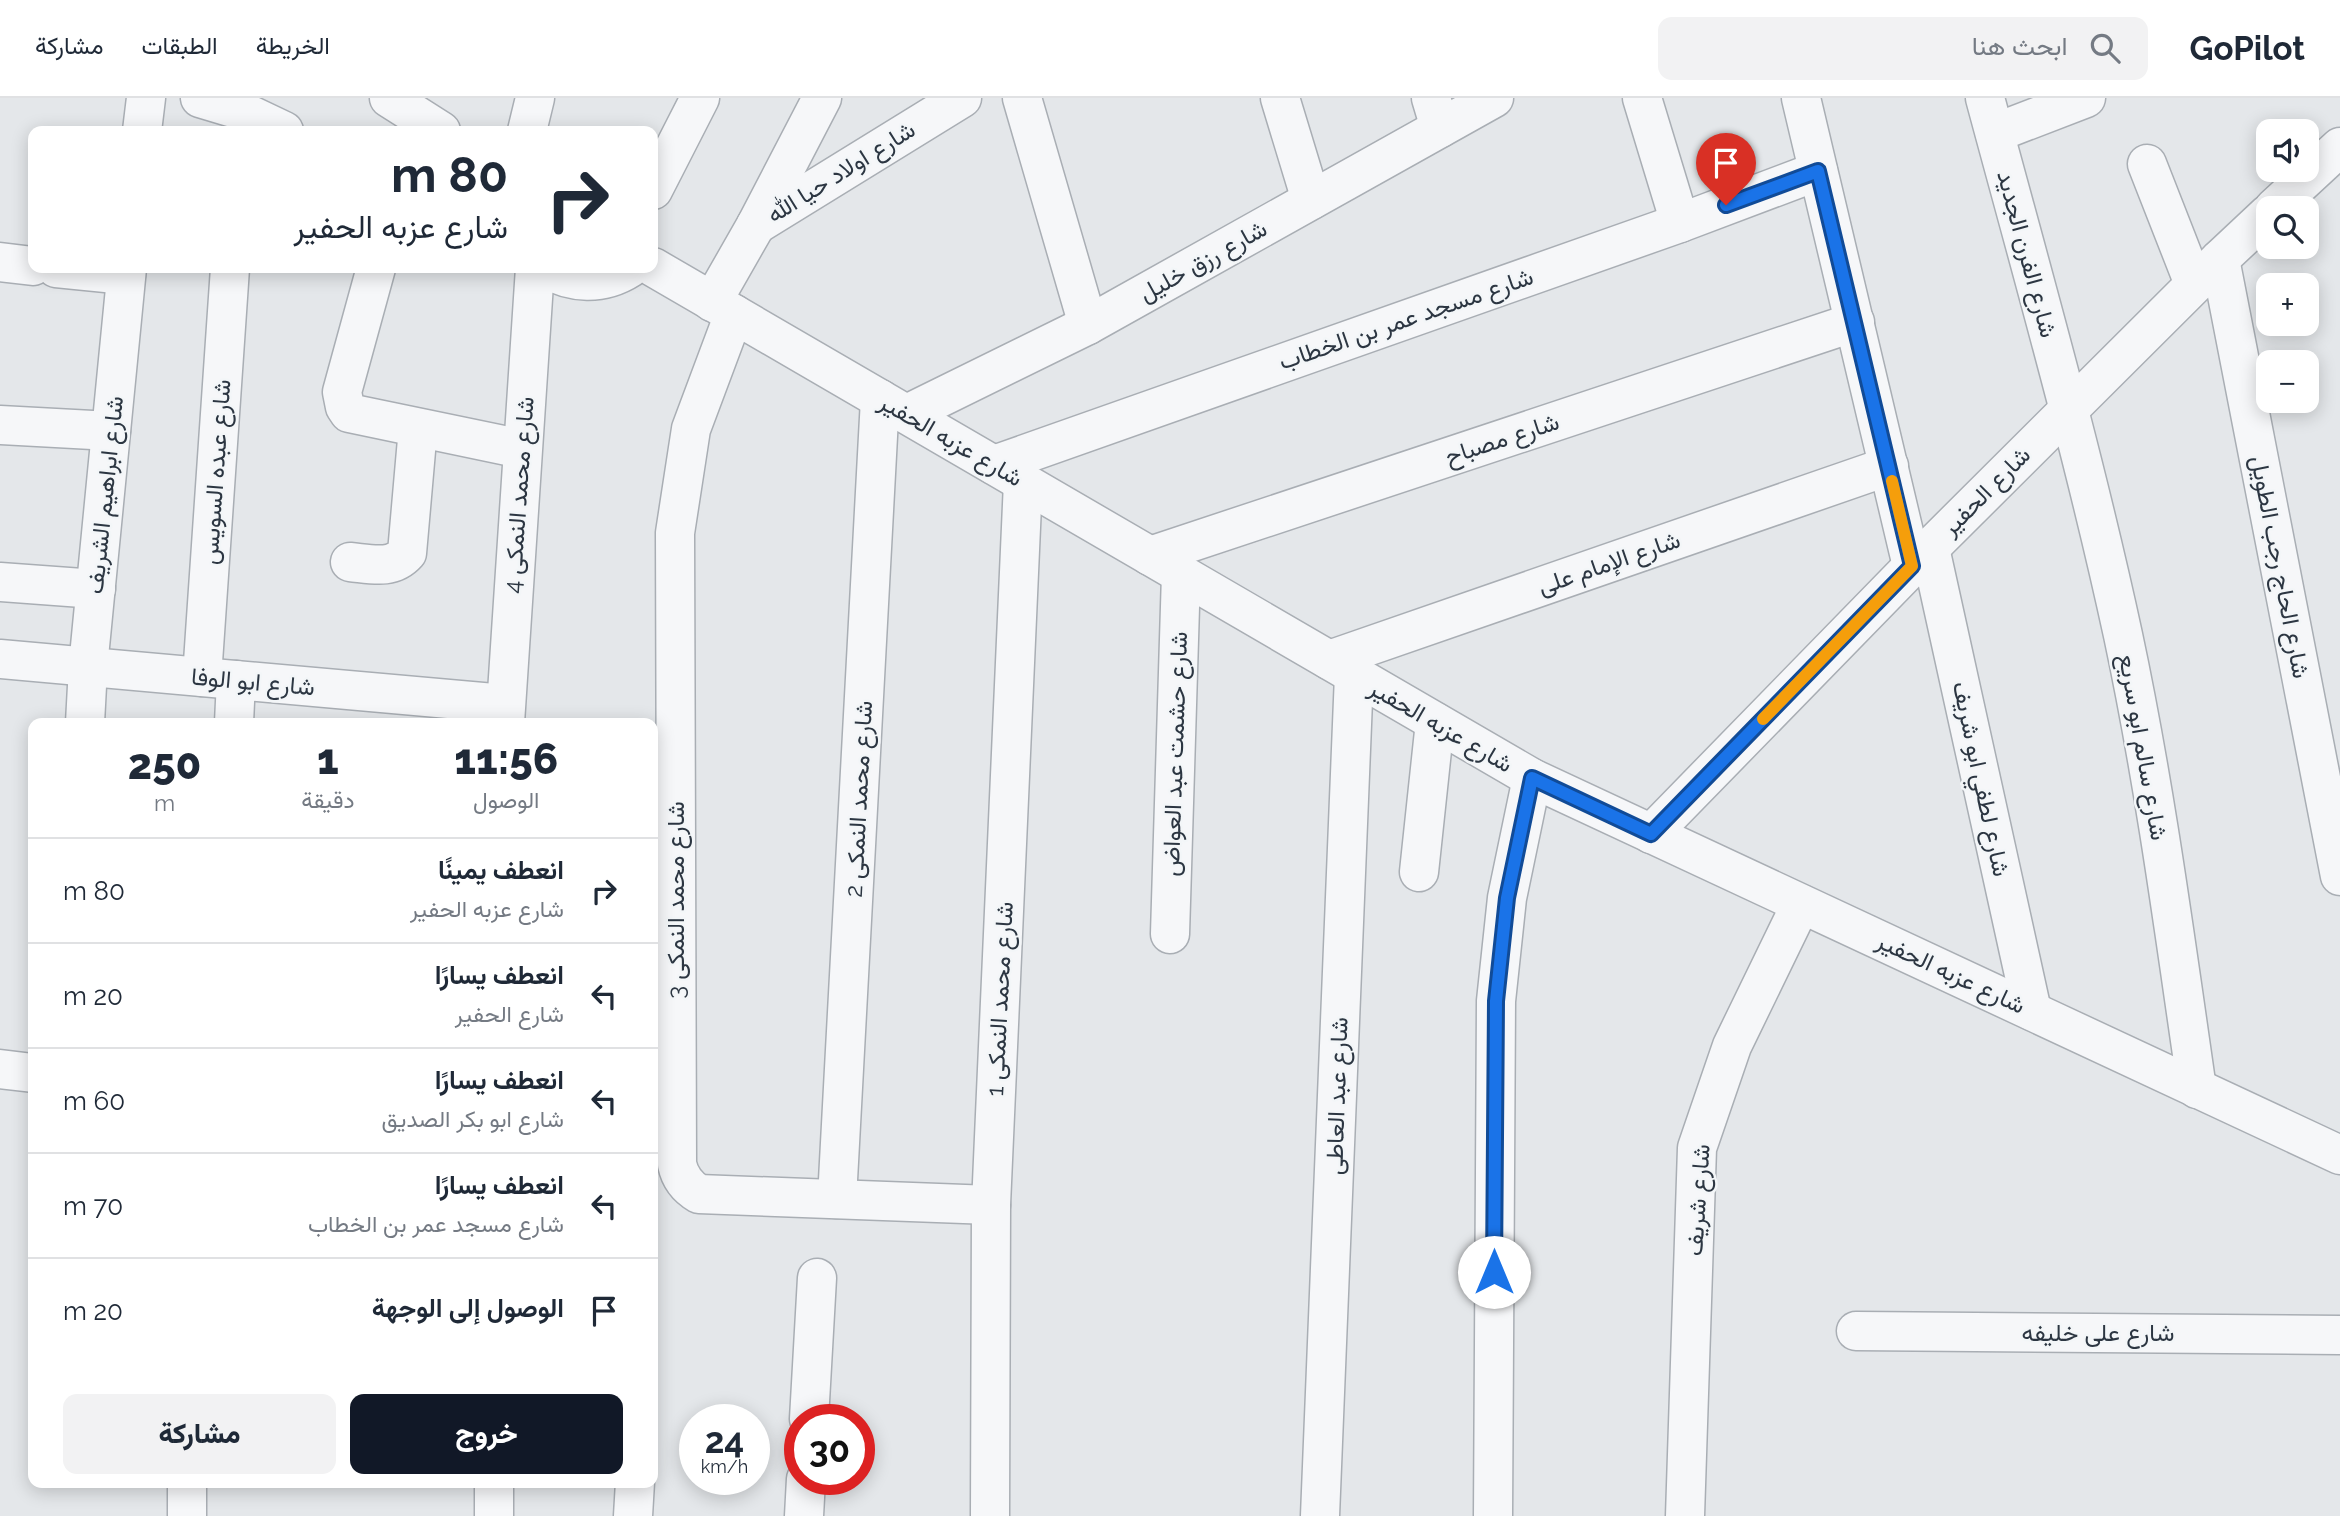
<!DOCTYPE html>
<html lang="ar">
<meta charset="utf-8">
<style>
body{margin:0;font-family:Raleway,Vazirmatn,sans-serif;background:#f2f2f3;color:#1f2937;direction:rtl;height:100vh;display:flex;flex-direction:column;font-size:26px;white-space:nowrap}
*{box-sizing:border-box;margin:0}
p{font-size:23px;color:#747a83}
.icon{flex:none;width:38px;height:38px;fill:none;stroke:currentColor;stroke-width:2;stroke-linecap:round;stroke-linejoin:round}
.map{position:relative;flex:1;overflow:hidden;direction:ltr}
.side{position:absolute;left:28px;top:620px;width:630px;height:770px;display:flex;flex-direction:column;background:#fff;border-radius:14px;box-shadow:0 4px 18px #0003;direction:rtl}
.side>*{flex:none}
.hud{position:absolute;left:28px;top:28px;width:630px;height:147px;border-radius:14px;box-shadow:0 4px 18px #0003;direction:rtl;background:#fff;color:#1f2937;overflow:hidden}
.controls{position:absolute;left:2256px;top:21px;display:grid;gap:14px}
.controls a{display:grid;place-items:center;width:63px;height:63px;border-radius:14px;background:#fff;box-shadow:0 4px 18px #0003;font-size:35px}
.speed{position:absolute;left:679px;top:1306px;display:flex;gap:14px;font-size:35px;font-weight:700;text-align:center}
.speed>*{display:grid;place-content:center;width:91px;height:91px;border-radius:50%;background:#fff;box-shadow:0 4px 18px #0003;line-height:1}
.speed small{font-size:18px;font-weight:400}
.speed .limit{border:10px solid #d22;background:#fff;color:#111}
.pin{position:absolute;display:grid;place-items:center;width:60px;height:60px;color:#fff;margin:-72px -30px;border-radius:50% 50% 50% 0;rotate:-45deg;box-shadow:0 0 7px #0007}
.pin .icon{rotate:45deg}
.me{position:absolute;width:77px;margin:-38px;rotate:0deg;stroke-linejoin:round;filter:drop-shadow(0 0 5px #0008)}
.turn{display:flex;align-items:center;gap:24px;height:147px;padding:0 35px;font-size:32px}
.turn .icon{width:91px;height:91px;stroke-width:2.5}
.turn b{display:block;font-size:49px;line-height:60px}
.eta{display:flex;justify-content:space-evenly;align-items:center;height:119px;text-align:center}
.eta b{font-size:42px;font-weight:800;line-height:49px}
.cta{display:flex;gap:14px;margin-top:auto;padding:14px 35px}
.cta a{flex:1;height:80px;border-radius:14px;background:#111827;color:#fff;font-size:28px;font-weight:800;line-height:80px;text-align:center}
.cta a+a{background:#f2f2f3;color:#1f2937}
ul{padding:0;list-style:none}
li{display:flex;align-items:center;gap:21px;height:105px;padding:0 35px;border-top:2px solid #e0e1e3}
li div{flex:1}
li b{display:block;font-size:26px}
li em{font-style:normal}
header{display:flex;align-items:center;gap:42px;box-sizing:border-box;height:98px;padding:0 35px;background:#fff;border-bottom:2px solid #e0e1e3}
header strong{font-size:33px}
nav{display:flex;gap:38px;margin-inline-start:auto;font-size:24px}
.search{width:490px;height:63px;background:#f2f2f3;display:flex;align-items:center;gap:18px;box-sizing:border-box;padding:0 24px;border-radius:14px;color:#747a83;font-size:26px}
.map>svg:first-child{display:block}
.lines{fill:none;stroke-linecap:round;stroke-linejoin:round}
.minor-casing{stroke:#a9aeb4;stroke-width:41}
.minor{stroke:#f6f7f9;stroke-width:38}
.route-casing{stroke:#114b97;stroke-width:18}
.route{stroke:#1a73e8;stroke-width:12}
.slow{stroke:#f59e0b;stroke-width:12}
.labels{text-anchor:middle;stroke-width:5;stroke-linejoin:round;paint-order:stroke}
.street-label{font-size:24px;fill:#2c3642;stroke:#f3f6f8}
</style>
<header>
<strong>GoPilot</strong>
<div class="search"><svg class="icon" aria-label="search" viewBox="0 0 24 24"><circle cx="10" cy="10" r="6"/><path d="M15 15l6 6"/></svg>ابحث هنا</div>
<nav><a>الخريطة</a><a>الطبقات</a><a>مشاركة</a></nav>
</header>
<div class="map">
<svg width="2340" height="1418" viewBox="0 0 2340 1418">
<rect width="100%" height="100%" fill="#e4e7ea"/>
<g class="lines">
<g class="minor-casing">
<g id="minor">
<path d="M 200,0 L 240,12 L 284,33"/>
<path d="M 389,0 L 441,33"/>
<path d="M 1022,0 L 1088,227"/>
<path d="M 1280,0 L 1311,102"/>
<path d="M 1431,0 L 1440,30"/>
<path d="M 1642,0 L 1680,125"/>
<path d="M 1801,0 L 1912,468"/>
<path d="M 1985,0 C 2033,178 2084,357 2123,537 C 2155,687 2175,839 2197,991"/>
<path d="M 142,33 L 146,0"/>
<path d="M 527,33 L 535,0"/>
<path d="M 1995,35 L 2086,0"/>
<path d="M 2147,66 L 2194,186"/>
<path d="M 653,92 L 700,0"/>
<path d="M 2274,110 L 2340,49"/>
<path d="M 756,127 L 962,0"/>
<path d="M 2220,161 L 2340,778"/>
<path d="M 0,164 L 33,168"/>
<path d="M 653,169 L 1532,680 L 2340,1057"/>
<path d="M 56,170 L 126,177"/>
<path d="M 376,170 L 342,294 L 345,309 L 349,315 L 522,351"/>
<path d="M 544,170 C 572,186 602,188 630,170"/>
<path d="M 712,204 L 756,127 L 822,0"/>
<path d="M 734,216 L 691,331 L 675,435 L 677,1066 C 680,1080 687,1089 699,1096 L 991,1107"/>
<path d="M 907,316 L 1088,227 L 1494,0"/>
<path d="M 0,327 L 111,333"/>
<path d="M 994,367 L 1680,125 L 1818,73"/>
<path d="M 1930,450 L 2032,913"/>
<path d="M 1150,458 L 1855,224"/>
<path d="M 350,464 C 371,466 392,472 407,455 L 418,330"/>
<path d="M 0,484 L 96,491"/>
<path d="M 0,561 L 505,606"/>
<path d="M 1329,562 L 1889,368"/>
<path d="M 202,579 L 230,170"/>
<path d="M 85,625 L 88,569 L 127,170"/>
<path d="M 234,625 L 236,582"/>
<path d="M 505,625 L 535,170"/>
<path d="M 1651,736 L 1930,450 L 2220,161 L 2268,116"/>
<path d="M 1419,774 L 1435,624"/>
<path d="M 1170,836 L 1181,476"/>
<path d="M 0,971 L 33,975"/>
<path d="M 837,1101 L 880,301"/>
<path d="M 1856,1233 L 2340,1237"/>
<path d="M 809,1321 L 817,1180"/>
<path d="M 187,1384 L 187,1418"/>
<path d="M 494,1418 L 494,1384"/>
<path d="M 633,1418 L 635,1384"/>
<path d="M 804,1418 L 806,1381"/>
<path d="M 990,1418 L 991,1107 L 1023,384"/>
<path d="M 1320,1418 L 1354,577"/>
<path d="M 1493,1418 L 1496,903 L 1507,800 L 1532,680"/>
<path d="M 1685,1418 L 1697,1050 L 1732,948 L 1801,806"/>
</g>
</g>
<use href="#minor" class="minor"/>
</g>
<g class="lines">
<g class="route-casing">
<path id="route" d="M 1494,1174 L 1496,903 L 1507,800 L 1532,680 L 1651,736 L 1912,468 L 1818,73 L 1726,107"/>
</g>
<use href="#route" class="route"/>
<path class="slow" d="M 1763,621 L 1912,468 L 1892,383"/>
</g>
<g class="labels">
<g class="street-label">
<text transform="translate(841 74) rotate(-32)" y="8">شارع اولاد حيا الله</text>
<text transform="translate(2027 156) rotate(75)" y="8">شارع الفرن الجديد</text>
<text transform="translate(1203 163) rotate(-29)" y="8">شارع رزق خليل</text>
<text transform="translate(1406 221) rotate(-19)" y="8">شارع مسجد عمر بن الخطاب</text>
<text transform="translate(1502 341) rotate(-18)" y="8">شارع مصباح</text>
<text transform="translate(951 342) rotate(30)" y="8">شارع عزبه الحفير</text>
<text transform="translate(216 374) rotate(-86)" y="8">شارع عبده السويس</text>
<text transform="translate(1986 393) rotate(-45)" y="8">شارع الحفير</text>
<text transform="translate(105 397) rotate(-84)" y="8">شارع ابراهيم الشريف</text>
<text transform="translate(519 397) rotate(-86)" y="8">شارع محمد النمكى 4</text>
<text transform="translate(1609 465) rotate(-19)" y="8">شارع الإمام على</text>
<text transform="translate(2280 469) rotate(79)" y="8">شارع الحاج رجب الطويل</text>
<text transform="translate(253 584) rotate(5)" y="8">شارع ابو الوفا</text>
<text transform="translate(1441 628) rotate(30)" y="8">شارع عزبه الحفير</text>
<text transform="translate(2143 649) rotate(80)" y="8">شارع سالم ابو سريع</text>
<text transform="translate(1175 656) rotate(-88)" y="8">شارع حشمت عبد العواض</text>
<text transform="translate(1981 681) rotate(78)" y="8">شارع لطفي ابو شريف</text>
<text transform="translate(859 701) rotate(-87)" y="8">شارع محمد النمكى 2</text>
<text transform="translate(676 802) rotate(-90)" y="8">شارع محمد النمكى 3</text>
<text transform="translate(1951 875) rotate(25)" y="8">شارع عزبه الحفير</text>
<text transform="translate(1000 901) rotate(-87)" y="8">شارع محمد النمكى 1</text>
<text transform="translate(1337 998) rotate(-88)" y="8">شارع عبد العاطى</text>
<text transform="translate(1698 1102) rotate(-86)" y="8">شارع شريف</text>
<text x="2098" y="1243">شارع على خليفه</text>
</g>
</g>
</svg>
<div class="controls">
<a><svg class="icon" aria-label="sound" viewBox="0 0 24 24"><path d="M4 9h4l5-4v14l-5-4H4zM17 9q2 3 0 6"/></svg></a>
<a><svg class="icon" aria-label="search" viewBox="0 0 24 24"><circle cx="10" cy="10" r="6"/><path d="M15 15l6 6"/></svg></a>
<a>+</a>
<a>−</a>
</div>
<div class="speed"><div>24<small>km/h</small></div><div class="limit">30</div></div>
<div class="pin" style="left:1726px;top:107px;background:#d93025"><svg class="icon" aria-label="arrive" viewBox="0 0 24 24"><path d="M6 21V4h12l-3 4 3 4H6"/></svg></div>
<svg class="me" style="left:1494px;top:1174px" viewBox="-20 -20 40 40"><circle r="19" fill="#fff"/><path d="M0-13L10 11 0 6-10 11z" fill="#1a73e8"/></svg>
<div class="hud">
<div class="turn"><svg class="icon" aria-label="right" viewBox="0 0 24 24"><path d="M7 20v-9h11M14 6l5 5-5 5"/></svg><div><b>80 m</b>شارع عزبه الحفير</div></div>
</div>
<section class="side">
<div class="eta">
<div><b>11:56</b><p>الوصول</p></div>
<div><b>1</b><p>دقيقة</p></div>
<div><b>250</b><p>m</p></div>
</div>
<ul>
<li><svg class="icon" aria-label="right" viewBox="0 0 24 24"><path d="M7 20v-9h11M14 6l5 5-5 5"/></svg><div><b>انعطف يمينًا</b><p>شارع عزبه الحفير</p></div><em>80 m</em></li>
<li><svg class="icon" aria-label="left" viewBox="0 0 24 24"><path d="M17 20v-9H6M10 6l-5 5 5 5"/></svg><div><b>انعطف يسارًا</b><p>شارع الحفير</p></div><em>20 m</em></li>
<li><svg class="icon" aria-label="left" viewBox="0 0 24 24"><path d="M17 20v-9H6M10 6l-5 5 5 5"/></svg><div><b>انعطف يسارًا</b><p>شارع ابو بكر الصديق</p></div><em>60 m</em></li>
<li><svg class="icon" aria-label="left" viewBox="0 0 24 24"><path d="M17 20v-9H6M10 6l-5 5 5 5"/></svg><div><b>انعطف يسارًا</b><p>شارع مسجد عمر بن الخطاب</p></div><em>70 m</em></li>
<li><svg class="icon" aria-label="arrive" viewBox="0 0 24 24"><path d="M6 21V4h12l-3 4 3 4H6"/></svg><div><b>الوصول إلى الوجهة</b></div><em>20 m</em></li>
</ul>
<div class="cta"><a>خروج</a><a>مشاركة</a></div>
</section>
</div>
